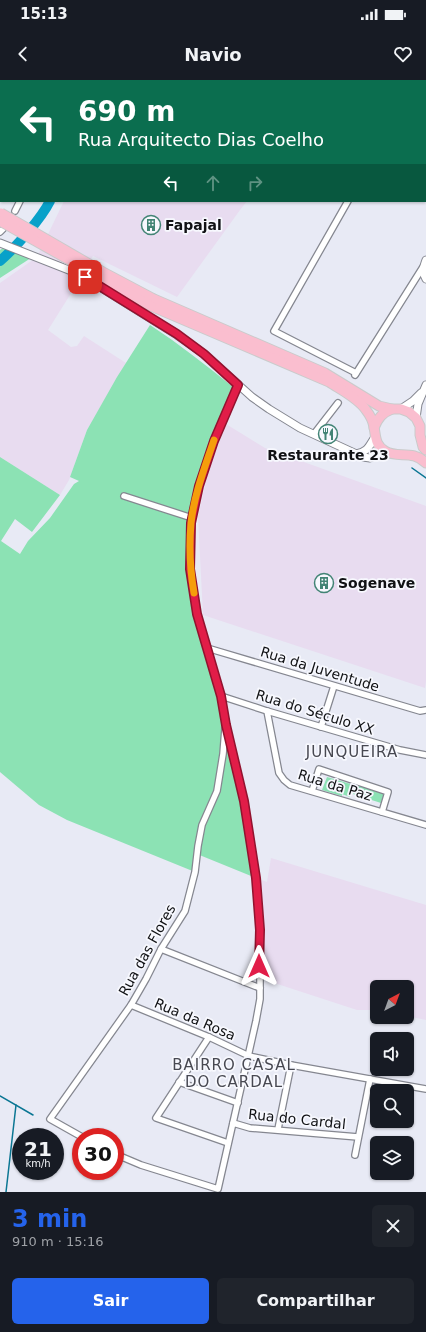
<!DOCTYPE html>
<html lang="pt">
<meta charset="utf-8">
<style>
body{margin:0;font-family:"DejaVu Sans",sans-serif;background:#20242c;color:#f1f3f6;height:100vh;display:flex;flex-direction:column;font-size:15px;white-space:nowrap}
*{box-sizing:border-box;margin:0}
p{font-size:13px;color:#9ea1a6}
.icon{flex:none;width:22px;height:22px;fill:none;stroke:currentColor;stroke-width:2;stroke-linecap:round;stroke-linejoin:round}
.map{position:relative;height:1112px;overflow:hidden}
.side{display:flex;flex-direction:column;background:#171b24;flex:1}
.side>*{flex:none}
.guide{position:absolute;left:0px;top:0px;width:426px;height:122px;box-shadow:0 1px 3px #0004;background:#0b6e4f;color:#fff;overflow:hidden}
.needle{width:26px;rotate:41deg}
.fabs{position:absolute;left:370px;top:900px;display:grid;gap:8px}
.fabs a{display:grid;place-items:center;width:44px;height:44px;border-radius:6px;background:#171b24;box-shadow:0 1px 3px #0004;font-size:20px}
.speed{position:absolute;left:12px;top:1048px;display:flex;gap:8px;font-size:20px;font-weight:700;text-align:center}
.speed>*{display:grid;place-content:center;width:52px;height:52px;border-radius:50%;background:#171b24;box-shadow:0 1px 3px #0004;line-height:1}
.speed small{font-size:10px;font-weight:400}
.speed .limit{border:6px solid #d22;background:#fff;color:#111}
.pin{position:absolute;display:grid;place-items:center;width:34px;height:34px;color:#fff;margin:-17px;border-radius:8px;box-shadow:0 2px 6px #0006}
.me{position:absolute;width:44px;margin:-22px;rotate:0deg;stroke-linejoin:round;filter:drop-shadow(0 0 3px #0008)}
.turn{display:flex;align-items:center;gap:14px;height:84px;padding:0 12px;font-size:18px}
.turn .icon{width:52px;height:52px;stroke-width:2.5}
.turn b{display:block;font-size:28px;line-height:34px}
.lanes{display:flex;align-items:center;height:38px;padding:0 12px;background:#0003;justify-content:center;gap:20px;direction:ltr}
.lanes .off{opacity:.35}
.round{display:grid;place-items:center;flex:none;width:42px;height:42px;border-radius:6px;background:#20242c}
.summary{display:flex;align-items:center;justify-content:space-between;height:68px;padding:0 12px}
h1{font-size:24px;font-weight:700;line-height:30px;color:#2563eb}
.button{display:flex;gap:8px;margin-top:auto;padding:8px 12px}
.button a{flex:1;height:46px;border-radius:6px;background:#2563eb;color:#fff;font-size:16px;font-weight:700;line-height:46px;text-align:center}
.button a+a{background:#20242c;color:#f1f3f6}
.status{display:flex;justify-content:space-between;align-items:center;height:28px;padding:0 20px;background:#171b24;direction:ltr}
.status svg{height:11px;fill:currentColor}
header{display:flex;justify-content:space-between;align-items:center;height:52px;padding:0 12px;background:#171b24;font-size:18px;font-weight:700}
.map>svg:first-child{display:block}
.industrial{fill:#e8dcf0}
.green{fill:#8ce2b4}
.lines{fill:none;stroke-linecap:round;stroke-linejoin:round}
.stream{stroke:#0a7693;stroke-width:1.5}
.river{stroke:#08a1c9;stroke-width:10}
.minor-casing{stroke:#858790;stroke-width:8}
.tertiary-casing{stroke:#858790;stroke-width:9}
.trunk-casing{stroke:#cacbcb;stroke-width:11}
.minor{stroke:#fff;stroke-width:5.5}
.tertiary{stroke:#fff;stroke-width:7}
.trunk{stroke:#fabecf;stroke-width:9}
.trunk-bridge-casing{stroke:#cacbcb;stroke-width:11;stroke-linecap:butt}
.trunk-bridge{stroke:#fabecf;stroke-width:9}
.route-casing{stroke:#92132f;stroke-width:10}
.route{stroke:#e11d48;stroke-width:7}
.slow{stroke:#f59e0b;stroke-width:7}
.labels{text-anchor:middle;stroke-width:3.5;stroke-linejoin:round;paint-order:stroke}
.poi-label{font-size:14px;font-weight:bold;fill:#101114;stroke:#f7f8fe;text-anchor:start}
.street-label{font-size:14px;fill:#101114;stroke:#f7f8fe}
.neighbourhood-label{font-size:15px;letter-spacing:1px;fill:#474851;stroke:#f7f8fe}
</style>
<div class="status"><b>15:13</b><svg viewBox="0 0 49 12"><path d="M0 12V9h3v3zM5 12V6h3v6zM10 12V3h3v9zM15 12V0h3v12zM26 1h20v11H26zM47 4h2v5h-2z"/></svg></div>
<header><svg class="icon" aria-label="back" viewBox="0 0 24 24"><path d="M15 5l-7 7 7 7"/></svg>Navio<svg class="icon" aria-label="heart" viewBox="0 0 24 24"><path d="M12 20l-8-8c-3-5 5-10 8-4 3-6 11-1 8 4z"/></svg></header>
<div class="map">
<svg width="426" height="1112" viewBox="0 0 426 1112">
<rect width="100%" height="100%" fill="#e8eaf5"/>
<g class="industrial">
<path d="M 64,121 L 247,121 L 240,130 L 177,217 L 93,176 L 80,199 L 48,250 L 71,267 L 77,266 L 84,256 L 126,283 L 87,350 L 69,400 L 60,415 L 0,377 L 0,203 L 37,177 Z"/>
<path d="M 226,344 L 265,368 L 426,426 L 426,601 L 425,608 L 203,535 L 198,437 L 208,392 Z"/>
<path d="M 271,778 L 426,825 L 426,940 L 407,936 L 407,907 L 377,907 L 377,930 L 357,930 L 259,898 L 256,798 L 267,802 Z"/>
</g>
<g class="green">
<path d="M 7,165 L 34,176 L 0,198 L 0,170 Z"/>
<path d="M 150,245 C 179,264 206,285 233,307 L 209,363 L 194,409 L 190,489 L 197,534 L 208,570 L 244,721 L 256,798 L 197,774 L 195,792 L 67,740 L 39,725 L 0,692 L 0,377 L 60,415 L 32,452 L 15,439 L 1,461 L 20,474 L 28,461 L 50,438 L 74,404 L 79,401 L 70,397 L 87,350 L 117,297 Z"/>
<path d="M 327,697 L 354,705 L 350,717 L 342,714 L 342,716 L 322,710 Z"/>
<path d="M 356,704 L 384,713 L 381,723 L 353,714 Z"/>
</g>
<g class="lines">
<g class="stream">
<path d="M 412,388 L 426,398"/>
<path d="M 0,1016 L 33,1035"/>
<path d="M 6,1112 L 16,1025"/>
</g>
<g class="river">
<path d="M 143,1 L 144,0"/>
<path d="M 0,181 C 16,167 41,139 50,121"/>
</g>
<g class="minor-casing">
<g id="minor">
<path d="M 111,1 L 112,0"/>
<path d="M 416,1 L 417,0"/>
<path d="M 348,121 L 274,251 L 356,293"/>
<path d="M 15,131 L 20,121"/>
<path d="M 0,152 L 3,149"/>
<path d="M 355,295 L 423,187"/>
<path d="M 314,354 L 338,323"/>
<path d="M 124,416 L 192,438"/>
<path d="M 207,568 L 420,631 L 426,630"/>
<path d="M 221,616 L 267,631 L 400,670 L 426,675"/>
<path d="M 267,631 L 279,693 L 284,700 L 290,705 L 426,745"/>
<path d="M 321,647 L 334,606"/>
<path d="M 312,711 L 319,689 L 388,712 L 382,732"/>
<path d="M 161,869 L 260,908"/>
<path d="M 131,925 L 209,957 L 249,976 L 291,985 L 426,1009"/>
<path d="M 209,957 L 156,1038 L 228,1063"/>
<path d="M 179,1002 L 238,1023"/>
<path d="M 233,1043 L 250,1048 L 358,1057"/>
<path d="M 278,1049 L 291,985"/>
<path d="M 82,1057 L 50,1039 L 131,925 L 146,899 L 161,869 L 185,831 L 195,792 L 198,766 L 202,745 L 217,711 L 223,674 L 225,649"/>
<path d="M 115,1074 L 141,1085 L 218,1109 L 256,941 L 260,919 L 260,850 L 256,798 L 244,721 L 226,645 L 221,616 L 197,534 L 190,488 L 191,443 L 199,406 L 214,361 L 238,305"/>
<path d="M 355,1075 L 370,999"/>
</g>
</g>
<g class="tertiary-casing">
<g id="tertiary">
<path d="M 0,163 L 79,194 L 177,255 L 204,274 L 252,317 L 269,329 L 300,348 L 363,377 L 370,378 L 385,371"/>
<path d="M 426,180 C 423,188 422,192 426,199"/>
<path d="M 401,329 L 413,321 L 421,313"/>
<path d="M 416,338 L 418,324 L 426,305"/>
<path d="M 356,374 C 368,372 369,366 375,357"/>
</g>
</g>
<g class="trunk-casing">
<g id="trunk">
<path d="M 154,219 L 325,293 L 379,326 L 392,329 L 401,329 L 409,332 L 416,338 L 420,346 L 420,355 L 423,367 L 426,370"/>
<path d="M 151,226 L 329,302 C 341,310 358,318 366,330 C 370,335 373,341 374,347 C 376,357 375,365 385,371 C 398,379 412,369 426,383"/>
<path d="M 374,348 C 378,338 382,333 392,329"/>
</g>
</g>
<use href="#minor" class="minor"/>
<use href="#tertiary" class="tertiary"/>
<use href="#trunk" class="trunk"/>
<g class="trunk-bridge-casing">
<g id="trunk-bridge">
<path d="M 1,133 L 103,192 L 154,219"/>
<path d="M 0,141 L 151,226"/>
</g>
</g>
<use href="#trunk-bridge" class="trunk-bridge"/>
</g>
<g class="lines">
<g class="route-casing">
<path id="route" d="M 85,197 L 177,254 L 204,274 L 238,305 L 214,361 L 199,406 L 191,443 L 190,489 L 197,534 L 221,616 L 226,645 L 244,721 L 256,798 L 260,850 L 259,886"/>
</g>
<use href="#route" class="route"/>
<path class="slow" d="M 194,513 C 190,490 189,466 191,443 C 194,415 205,387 214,360"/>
</g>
<defs>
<g id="building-ring" transform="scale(1)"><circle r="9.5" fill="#f7f8fe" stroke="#428475" stroke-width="1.5"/><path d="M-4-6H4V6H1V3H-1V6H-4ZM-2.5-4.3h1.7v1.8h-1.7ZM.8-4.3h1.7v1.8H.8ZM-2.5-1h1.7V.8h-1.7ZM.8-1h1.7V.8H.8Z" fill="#428475"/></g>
<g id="restaurant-ring" transform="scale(1)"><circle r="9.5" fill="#f7f8fe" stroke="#428475" stroke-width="1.5"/><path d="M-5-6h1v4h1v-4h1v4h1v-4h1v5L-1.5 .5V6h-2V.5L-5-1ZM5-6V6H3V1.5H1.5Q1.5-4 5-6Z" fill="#428475"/></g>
</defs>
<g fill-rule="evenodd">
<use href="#building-ring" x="151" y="145"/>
<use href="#restaurant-ring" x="328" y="354"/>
<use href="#building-ring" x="324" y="503"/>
</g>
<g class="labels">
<g class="poi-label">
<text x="165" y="150">Fapajal</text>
<text x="328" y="380" text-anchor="middle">Restaurante 23</text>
<text x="338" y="508">Sogenave</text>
</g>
<g class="street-label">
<text transform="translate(320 589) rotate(17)" y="5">Rua da Juventude</text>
<text transform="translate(315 632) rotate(17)" y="5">Rua do Século XX</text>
<text transform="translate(335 705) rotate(17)" y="5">Rua da Paz</text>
<text transform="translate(147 870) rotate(-61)" y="5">Rua das Flores</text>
<text transform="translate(195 939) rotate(23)" y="5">Rua da Rosa</text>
<text transform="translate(297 1039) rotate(6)" y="5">Rua do Cardal</text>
</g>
<g class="neighbourhood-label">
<text x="352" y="677">JUNQUEIRA</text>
<text x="234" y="990">BAIRRO CASAL<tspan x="234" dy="17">DO CARDAL</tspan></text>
</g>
</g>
</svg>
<div class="fabs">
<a><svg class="needle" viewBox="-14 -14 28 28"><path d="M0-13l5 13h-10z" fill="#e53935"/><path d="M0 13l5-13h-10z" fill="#9ea1a6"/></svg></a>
<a><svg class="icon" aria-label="sound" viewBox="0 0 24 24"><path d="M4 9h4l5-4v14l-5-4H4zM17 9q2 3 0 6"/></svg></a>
<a><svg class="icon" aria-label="search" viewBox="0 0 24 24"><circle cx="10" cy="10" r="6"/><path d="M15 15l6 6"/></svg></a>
<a><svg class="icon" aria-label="layers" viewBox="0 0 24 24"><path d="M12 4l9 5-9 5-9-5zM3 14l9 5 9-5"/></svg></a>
</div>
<div class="speed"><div>21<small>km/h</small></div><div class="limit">30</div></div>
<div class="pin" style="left:85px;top:197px;background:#d93025"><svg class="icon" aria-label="arrive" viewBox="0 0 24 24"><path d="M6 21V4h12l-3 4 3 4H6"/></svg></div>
<svg class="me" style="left:259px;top:886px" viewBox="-20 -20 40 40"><path d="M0-17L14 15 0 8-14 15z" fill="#e11d48" stroke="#fff" stroke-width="4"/></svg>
<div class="guide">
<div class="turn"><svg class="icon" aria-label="left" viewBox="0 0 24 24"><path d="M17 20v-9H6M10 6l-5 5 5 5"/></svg><div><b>690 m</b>Rua Arquitecto Dias Coelho</div></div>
<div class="lanes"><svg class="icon" aria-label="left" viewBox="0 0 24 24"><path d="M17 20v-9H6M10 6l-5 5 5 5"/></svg><svg class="icon off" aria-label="ahead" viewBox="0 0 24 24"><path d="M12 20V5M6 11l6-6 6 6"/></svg><svg class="icon off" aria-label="right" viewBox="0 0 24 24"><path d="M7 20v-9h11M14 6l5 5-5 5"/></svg></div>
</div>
</div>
<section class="side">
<div class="summary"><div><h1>3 min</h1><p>910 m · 15:16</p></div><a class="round"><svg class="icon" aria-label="close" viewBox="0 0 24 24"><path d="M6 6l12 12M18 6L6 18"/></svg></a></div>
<div class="button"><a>Sair</a><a>Compartilhar</a></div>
</section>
